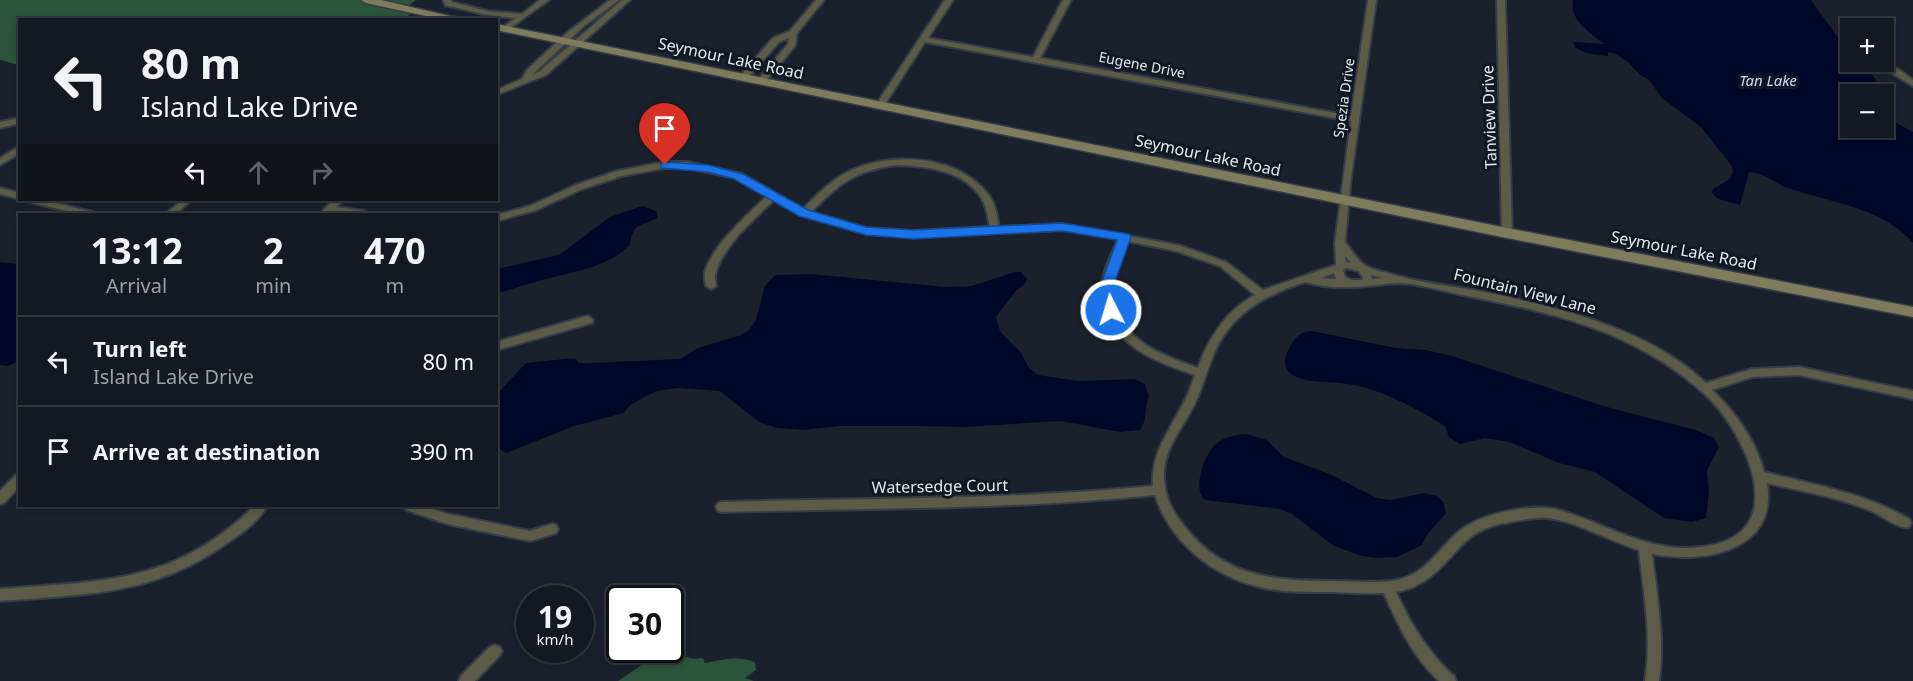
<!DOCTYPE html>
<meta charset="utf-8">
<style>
body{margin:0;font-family:"Noto Sans",sans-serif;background:#1d222a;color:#f1f3f6;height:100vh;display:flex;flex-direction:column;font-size:22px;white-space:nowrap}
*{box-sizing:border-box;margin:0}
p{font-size:20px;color:#9da0a5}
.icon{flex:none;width:33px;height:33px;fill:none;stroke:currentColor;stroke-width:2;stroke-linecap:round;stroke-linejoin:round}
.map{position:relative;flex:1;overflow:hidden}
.drawer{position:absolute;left:18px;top:213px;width:480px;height:294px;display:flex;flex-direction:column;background:#141921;border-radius:0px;box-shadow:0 3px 9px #0003,0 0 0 2px #33383f}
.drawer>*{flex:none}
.hud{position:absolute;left:18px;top:18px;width:480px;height:183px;border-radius:0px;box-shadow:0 3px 9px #0003,0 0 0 2px #33383f;background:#141921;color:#f1f3f6;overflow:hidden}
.tools{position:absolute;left:1840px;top:18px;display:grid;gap:12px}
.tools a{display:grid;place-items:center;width:54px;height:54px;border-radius:0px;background:#141921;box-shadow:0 3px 9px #0003,0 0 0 2px #33383f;font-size:30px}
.speed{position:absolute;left:516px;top:585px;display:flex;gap:12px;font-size:30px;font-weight:700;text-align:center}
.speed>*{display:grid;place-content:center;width:78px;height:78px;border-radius:50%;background:#141921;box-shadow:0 3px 9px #0003,0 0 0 2px #33383f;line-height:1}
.speed small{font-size:15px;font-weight:400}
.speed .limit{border:3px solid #111;border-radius:9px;background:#fff;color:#111}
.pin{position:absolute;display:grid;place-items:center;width:51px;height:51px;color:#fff;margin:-62px -26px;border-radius:50% 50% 50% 0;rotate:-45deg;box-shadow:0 0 6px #0007}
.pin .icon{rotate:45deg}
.me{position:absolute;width:66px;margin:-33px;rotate:355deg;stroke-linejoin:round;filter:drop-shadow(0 0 4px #0008)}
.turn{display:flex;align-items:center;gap:21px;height:126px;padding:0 24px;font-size:27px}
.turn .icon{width:78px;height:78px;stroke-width:2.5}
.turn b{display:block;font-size:42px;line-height:51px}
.lanes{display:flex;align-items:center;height:57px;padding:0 24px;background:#0003;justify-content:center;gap:30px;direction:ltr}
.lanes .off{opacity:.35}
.eta{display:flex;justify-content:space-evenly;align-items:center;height:102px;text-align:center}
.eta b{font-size:36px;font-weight:700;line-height:42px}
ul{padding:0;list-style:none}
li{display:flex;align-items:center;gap:18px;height:90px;padding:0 24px;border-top:2px solid #33383f}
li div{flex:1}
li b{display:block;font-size:22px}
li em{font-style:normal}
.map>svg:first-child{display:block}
.green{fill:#2c533b}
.water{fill:#000828}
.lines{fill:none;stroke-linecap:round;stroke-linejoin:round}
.street-casing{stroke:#373d47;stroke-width:4}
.secondary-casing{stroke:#373d47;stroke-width:3}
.street{fill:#5c5b47;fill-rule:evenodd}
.secondary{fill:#7e7c5c;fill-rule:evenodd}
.route{fill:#1a73e8;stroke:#114b97;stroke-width:1.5}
.labels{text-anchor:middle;stroke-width:6;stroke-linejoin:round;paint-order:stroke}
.far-street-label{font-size:14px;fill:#e4e8f0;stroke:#121822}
.far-water-label{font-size:15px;font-style:italic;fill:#c3d8ff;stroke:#121822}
.street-label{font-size:16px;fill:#e4e8f0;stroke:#121822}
</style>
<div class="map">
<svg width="1913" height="681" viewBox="0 0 1913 681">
<rect width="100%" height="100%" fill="#1b212c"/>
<g class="green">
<path d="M 0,0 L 416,0 L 403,10 L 412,13 L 404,19 L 20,20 L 19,65 L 0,60 Z"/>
<path d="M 664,650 L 694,659 L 703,658 L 705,663 C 723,660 736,655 755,662 L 756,670 L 745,678 L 754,681 L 618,681 Z"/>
</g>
<g class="water">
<path d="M 1573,0 L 1811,0 L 1839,39 L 1843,49 L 1851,56 L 1851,62 L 1863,64 L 1877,81 L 1868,85 L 1850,84 L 1858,94 L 1851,94 L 1851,128 L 1884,128 L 1884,116 L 1913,132 L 1913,243 C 1883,208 1833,203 1791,189 C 1776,185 1766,173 1749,172 L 1740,205 L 1718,199 L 1712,193 L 1713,189 L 1730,179 L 1733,171 L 1731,165 L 1701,127 L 1662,98 L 1649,80 L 1640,75 L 1628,62 L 1616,54 L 1608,52 L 1608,56 C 1597,55 1583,54 1575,47 L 1573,42 L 1576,42 L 1605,44 C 1592,35 1568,19 1573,0 Z"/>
<path d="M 642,206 L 656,211 L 658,218 C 640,227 633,222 630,245 C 607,268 571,272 542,280 C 527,284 512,290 497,293 L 497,269 L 559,255 L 610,217 Z"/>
<path d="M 0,262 L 19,264 L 19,361 L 8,366 L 0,365 Z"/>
<path d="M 1015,272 L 1021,272 L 1027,279 C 1025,287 1019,287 1014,293 C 1009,301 1001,309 996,317 L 1000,331 L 1021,353 L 1029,368 L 1038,375 L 1078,381 L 1134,379 L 1145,384 L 1149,397 C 1143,408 1149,417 1140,430 L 1120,432 L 1061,421 L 965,427 L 920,426 L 839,426 L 804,430 L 777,428 L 759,422 L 720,391 L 678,388 L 661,390 L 650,394 L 629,406 L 624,413 L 574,426 L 506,453 L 499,449 L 497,450 L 497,394 L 526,363 L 575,358 L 579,363 L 589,363 L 680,359 L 698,348 L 741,335 L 749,330 L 756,320 L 765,286 L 775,275 L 811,274 L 946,287 L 972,286 Z"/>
<path d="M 1312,331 L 1396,348 L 1426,350 L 1452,356 L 1603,406 L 1696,430 L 1714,438 L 1719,447 L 1707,471 L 1709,492 L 1706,518 L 1692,522 L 1664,518 L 1595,472 L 1559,463 L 1509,442 L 1485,438 L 1460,444 L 1449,437 L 1445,426 C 1415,408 1382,389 1347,384 C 1331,381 1300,384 1289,372 C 1281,363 1287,351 1293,342 C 1297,335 1303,331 1312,331 Z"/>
<path d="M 1246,434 L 1267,440 L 1284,457 L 1332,475 L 1377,498 L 1390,500 L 1424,493 L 1437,496 L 1443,502 L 1446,513 L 1427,535 L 1422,545 L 1397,557 L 1377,558 L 1362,556 L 1334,546 L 1292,514 L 1280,509 L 1205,500 C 1192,490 1204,455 1215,445 C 1221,438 1237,434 1246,434 Z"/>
</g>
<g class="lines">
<g class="street-casing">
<g id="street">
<path d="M 443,0 L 451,0 L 452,2 L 487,11 L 522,14 L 540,0 L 549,0 L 506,31 L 503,31 L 503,27 L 516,18 L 487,15 L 449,6 L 446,6 Z"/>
<path d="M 610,0 L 619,0 L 584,26 L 532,75 L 540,71 L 622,0 L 630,0 L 546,75 L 496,95 L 496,90 L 522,79 L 527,70 L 568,32 Z"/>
<path d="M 816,0 L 824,0 L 797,33 L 795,46 L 764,83 L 758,83 L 757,81 L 788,44 L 789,38 L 779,42 L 747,79 L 741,79 L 741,75 L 773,38 L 790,31 Z"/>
<path d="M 945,0 L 953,0 L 928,38 L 1033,57 L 1063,0 L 1071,0 L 1040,58 L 1351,116 L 1368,0 L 1376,0 L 1351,177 L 1345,242 C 1351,249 1358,262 1366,266 C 1372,270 1381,271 1387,273 C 1424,284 1462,287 1499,295 C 1570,311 1651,331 1706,383 L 1752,369 L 1799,367 L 1913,391 L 1913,399 L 1799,375 L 1752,377 L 1712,390 C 1735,412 1756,441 1764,472 C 1814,485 1865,493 1909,519 L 1911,523 L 1909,527 C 1900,530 1881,515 1871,511 C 1838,497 1801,491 1767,483 C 1778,552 1703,564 1652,554 C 1657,597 1665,638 1659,681 L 1645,681 C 1652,637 1644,594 1639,550 C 1609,541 1579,522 1548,518 C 1534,517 1520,520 1506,523 C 1487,526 1472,533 1459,548 C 1440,569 1425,587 1396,592 C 1411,624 1427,652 1454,676 L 1456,681 L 1439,681 C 1413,657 1398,625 1384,593 C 1367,594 1350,593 1333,592 C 1308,592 1281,593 1256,586 C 1210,574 1170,541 1155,495 C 1011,510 867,508 722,512 L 718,511 L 716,507 L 718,503 L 722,502 C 866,498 1009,500 1153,486 C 1151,454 1168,433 1182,406 C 1188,396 1191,386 1195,375 C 1161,363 1126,352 1110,318 C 1106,310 1101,301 1101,292 C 1101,274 1112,255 1118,239 L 1062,230 L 913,237 L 866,234 L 801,215 L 774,200 C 755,218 723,246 716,272 C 714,276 715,281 716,286 L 711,289 L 706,286 C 705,281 704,277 705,272 C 713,245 747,215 767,196 L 736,178 L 688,168 L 665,168 L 622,176 L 582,189 L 536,210 L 496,221 L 496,215 L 530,206 L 576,185 L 617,171 L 665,162 L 688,162 L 742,174 L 803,209 C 819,193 833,178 854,169 C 895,152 957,156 987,193 C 995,202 997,215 999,227 L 1062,224 L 1178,245 L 1226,262 L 1263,290 L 1336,265 L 1335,243 L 1351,121 L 925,42 L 883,107 L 877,107 L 876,105 ZM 896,165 C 926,166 965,170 982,199 C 987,208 988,218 990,227 L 913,231 L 866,228 L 811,212 C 840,183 854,171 896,165 ZM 1127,241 L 1176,251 L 1220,266 L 1255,295 C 1226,311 1209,337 1198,368 C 1167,357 1134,346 1119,316 C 1115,307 1111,299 1111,289 C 1112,272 1121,256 1127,241 ZM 1345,256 L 1351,263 L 1346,262 ZM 1347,268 L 1359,271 L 1363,278 L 1362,280 L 1352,280 L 1345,277 L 1343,270 ZM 1334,273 L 1336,279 L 1320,278 L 1321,278 ZM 1371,275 L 1382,278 L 1372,279 ZM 1305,282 C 1325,288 1348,288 1368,286 C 1379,285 1390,283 1400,283 C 1421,284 1442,291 1463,295 C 1524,307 1589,320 1644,351 C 1670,365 1705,390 1722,413 C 1763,469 1782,547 1685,548 C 1639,548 1598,520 1555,509 C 1527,504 1479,514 1457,533 C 1434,554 1426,575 1392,581 C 1372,583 1352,581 1333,581 C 1274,581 1224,577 1185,527 C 1172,512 1163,493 1164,473 C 1165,445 1186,424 1197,399 C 1203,385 1207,370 1213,356 C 1230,314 1264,295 1305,282 Z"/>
<path d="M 1497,0 L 1505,0 L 1512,233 L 1507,236 L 1502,233 Z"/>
<path d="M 1892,69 L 1898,69 L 1913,80 L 1913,86 L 1892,73 Z"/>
<path d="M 20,118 L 20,123 L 0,128 L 0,122 Z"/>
<path d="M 20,146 L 20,153 L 0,165 L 0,158 Z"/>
<path d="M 0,188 L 20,193 L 20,199 L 0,194 Z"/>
<path d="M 27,200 L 42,200 L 93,212 L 95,214 L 80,214 L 29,202 Z"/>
<path d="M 182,200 L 192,200 L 175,214 L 166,214 Z"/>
<path d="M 333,200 L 343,200 L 336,207 L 364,211 L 369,214 L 346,214 L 331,212 L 329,214 L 320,214 Z"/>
<path d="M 588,316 L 593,320 L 592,323 L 496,350 L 496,342 Z"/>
<path d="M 20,473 L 20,486 L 4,503 L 0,504 L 0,491 L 16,475 Z"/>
<path d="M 254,506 L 267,506 C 259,521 241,534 227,543 C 153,596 86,594 0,601 L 0,589 C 102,581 176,584 254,506 Z"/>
<path d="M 404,506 L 423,506 L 448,514 L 530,531 L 552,524 L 556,525 L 558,529 L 556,533 L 530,541 L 448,524 L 406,510 Z"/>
<path d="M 495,645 L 500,647 L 502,651 L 500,655 L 475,681 L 459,681 L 461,676 L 490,647 Z"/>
</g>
</g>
<g class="secondary-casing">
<g id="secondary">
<path d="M 361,0 L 381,0 L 467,20 L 444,20 L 366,3 Z"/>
<path d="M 496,24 L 1507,228 L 1913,307 L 1913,317 L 1507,238 L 496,30 Z"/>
</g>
</g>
<use href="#street" class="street"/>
<use href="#secondary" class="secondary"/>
</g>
<path class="route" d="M 665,162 L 708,165 L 743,174 L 808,210 L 866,227 L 913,230 L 1062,223 L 1129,234 L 1131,237 L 1113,287 L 1117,310 L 1115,313 L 1106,313 L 1100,287 L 1117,240 L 1062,231 L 913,239 L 866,235 L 799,216 L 734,179 L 708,172 L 661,168 L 661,163 Z"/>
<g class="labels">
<g class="far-street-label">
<text transform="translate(1142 65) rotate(11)" y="5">Eugene Drive</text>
<text transform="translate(1344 98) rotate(-82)" y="5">Spezia Drive</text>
</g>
<g class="far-water-label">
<text x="1768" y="86">Tan Lake</text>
</g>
<g class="street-label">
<text transform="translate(731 58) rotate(12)" y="6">Seymour Lake Road</text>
<text transform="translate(1489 117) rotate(-92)" y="6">Tanview Drive</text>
<text transform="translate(1208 155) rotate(12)" y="6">Seymour Lake Road</text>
<text transform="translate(1684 250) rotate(11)" y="6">Seymour Lake Road</text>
<text transform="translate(1525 291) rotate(14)" y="6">Fountain View Lane</text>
<text transform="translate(940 486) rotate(-1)" y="6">Watersedge Court</text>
</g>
</g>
</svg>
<div class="tools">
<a>+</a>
<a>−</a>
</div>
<div class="speed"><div>19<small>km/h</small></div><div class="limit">30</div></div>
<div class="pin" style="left:665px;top:165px;background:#d93025"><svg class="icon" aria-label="arrive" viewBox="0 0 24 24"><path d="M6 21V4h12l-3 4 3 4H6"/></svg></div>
<svg class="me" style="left:1111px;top:310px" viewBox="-20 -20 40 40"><circle r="17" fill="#1a73e8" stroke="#fff" stroke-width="3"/><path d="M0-11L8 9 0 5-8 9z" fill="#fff"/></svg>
<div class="hud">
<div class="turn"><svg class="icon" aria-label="left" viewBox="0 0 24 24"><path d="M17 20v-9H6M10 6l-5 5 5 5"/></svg><div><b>80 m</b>Island Lake Drive</div></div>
<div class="lanes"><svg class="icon" aria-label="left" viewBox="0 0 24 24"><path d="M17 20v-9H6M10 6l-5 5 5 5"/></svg><svg class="icon off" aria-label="ahead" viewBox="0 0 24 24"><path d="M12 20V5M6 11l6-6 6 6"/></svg><svg class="icon off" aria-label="right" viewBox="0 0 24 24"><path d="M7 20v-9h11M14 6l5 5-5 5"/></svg></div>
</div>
<section class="drawer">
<div class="eta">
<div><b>13:12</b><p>Arrival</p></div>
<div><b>2</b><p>min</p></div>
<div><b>470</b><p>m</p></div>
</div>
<ul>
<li><svg class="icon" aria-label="left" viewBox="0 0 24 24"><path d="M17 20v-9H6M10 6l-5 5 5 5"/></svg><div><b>Turn left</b><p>Island Lake Drive</p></div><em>80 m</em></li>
<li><svg class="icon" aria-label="arrive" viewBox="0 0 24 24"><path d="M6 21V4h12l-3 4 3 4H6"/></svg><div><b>Arrive at destination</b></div><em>390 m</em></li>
</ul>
</section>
</div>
